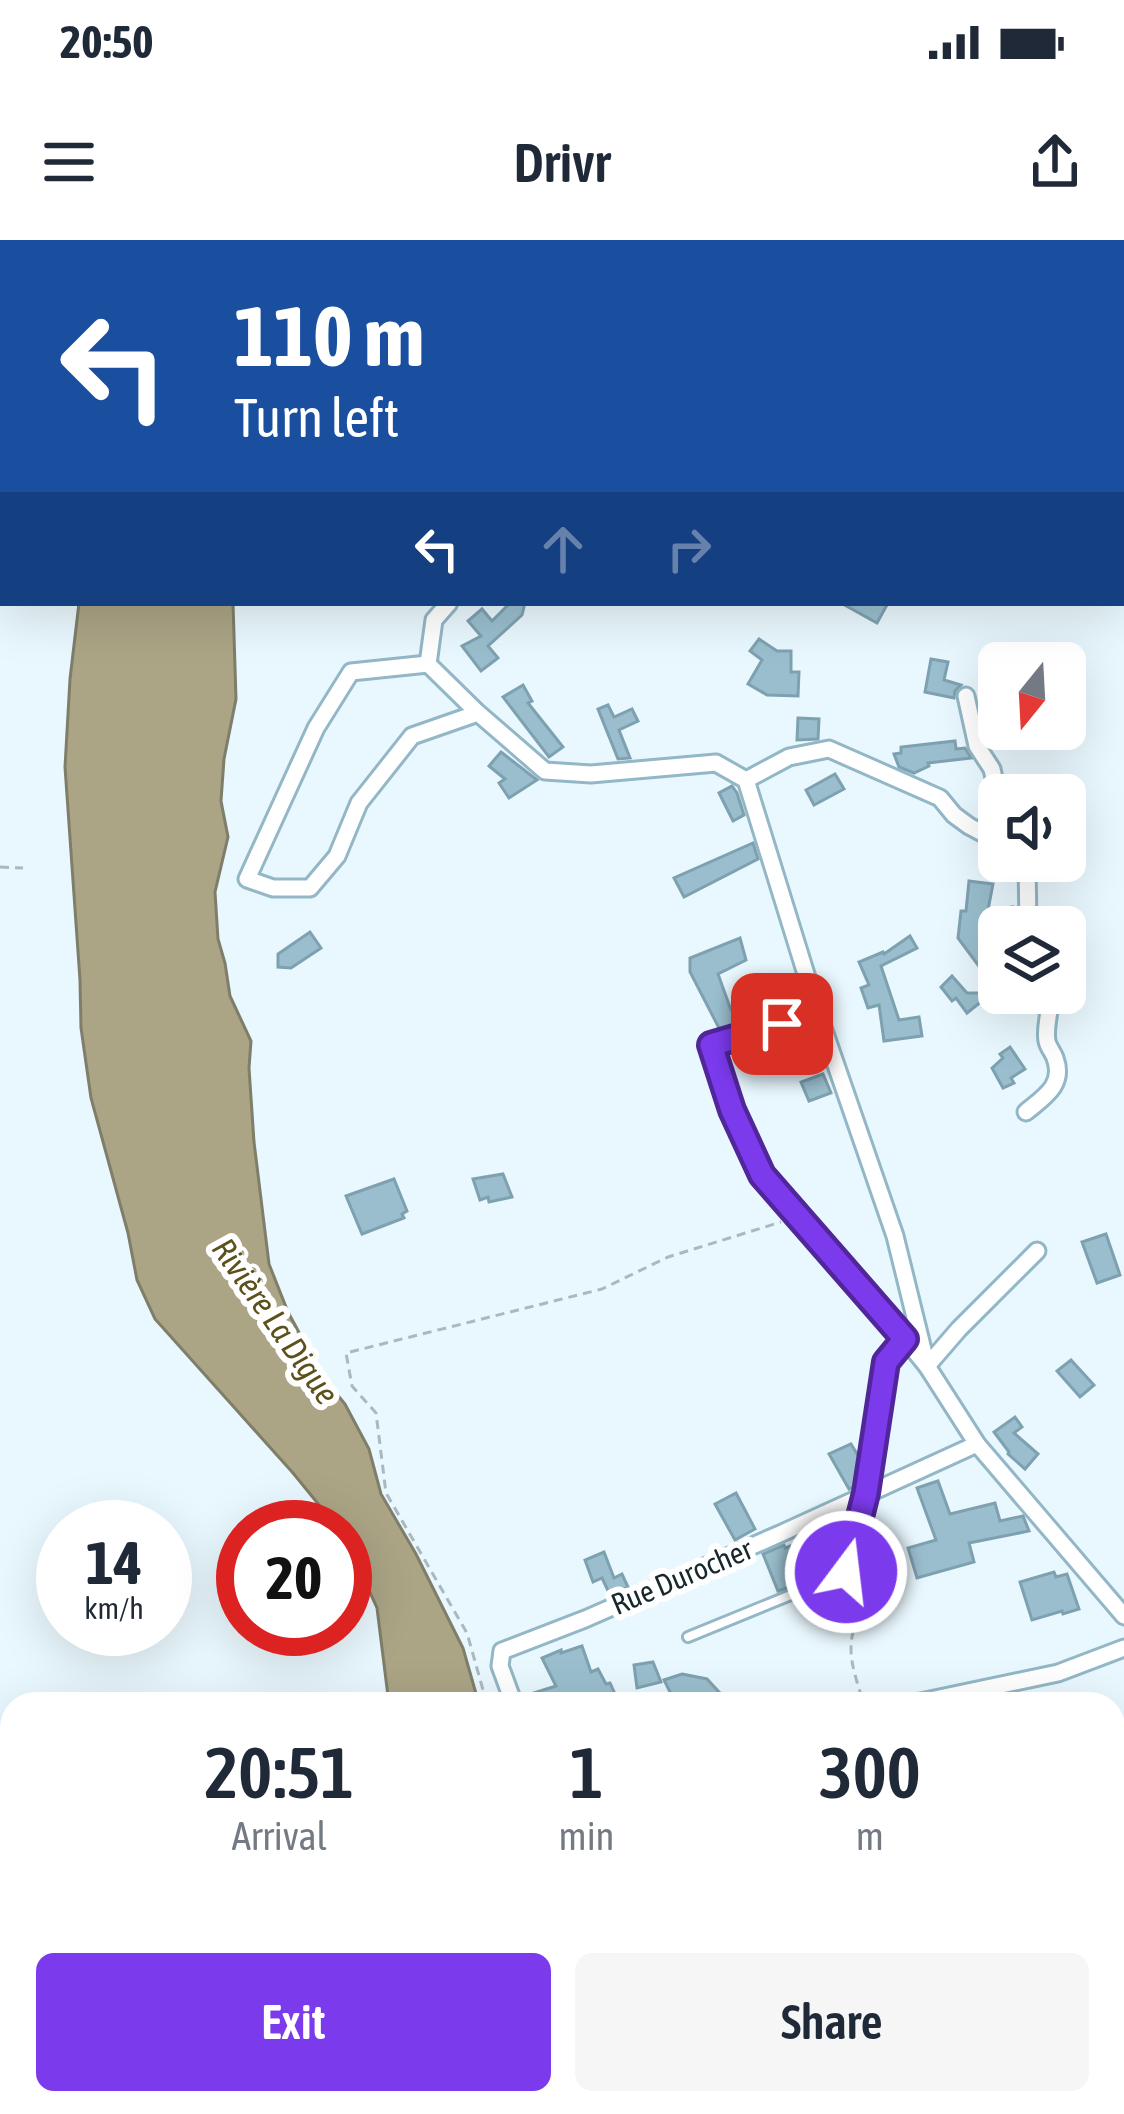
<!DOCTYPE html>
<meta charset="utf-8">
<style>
body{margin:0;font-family:"Asap Condensed",sans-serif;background:#f6f6f7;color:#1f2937;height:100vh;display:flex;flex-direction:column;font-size:45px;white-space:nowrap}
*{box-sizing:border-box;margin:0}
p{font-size:39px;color:#747a83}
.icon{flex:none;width:66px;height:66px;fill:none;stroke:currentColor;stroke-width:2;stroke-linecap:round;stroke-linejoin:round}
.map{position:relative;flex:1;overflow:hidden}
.sheet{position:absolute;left:0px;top:1452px;width:1125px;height:423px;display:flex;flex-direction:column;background:#fff;border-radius:36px 36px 0 0;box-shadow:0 12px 48px #0002}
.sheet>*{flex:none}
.hud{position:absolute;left:0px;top:0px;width:1125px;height:366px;box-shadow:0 12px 48px #0002;background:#1a4fa0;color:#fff;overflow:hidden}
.needle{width:78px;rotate:198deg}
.controls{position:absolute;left:978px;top:402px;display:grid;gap:24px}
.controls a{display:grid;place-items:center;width:108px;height:108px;border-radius:18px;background:#fff;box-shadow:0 12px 48px #0002;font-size:60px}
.speed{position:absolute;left:36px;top:1260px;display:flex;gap:24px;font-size:60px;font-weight:700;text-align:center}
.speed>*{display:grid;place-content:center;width:156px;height:156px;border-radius:50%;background:#fff;box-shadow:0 12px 48px #0002;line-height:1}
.speed small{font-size:30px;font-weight:400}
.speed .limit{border:18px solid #d22;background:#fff;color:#111}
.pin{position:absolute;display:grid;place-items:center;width:102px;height:102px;color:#fff;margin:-51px;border-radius:24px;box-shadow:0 6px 18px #0006}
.me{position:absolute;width:132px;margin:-66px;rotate:15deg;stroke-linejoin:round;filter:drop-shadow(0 0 9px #0008)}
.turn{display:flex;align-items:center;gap:42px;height:252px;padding:0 36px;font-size:54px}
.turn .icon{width:156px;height:156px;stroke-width:2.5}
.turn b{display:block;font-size:84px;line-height:102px}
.lanes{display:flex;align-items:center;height:114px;padding:0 36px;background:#0003;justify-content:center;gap:60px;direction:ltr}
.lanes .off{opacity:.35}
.eta{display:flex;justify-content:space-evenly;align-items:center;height:204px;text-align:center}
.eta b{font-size:72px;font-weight:600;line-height:84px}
.button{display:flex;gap:24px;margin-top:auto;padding:24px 36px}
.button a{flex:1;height:138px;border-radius:18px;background:#7c3aed;color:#fff;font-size:48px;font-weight:600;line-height:138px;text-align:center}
.button a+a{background:#f6f6f7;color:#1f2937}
.status{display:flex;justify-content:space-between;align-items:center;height:84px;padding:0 60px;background:#fff;direction:ltr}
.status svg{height:33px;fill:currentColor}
header{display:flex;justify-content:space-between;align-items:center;height:156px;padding:0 36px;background:#fff;font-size:54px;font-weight:600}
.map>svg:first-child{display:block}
.water{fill:#aba485;stroke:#7f7e6a;stroke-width:3}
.building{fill:#9abecd;stroke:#7ea1b0;stroke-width:3}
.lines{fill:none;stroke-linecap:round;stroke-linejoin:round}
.lane-casing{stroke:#93b7c6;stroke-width:14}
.street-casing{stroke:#93b7c6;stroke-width:21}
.path{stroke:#aab9bf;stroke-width:3;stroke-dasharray:9 6;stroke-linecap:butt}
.lane{stroke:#fff;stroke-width:8}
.street{stroke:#fff;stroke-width:15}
.route-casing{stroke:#51269a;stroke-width:30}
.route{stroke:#7c3aed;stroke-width:21}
.labels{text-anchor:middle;stroke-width:12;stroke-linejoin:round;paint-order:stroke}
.street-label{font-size:30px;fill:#18272c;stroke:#fff}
.water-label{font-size:33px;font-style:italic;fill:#5d511b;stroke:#fff}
</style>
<div class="status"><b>20:50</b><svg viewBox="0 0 49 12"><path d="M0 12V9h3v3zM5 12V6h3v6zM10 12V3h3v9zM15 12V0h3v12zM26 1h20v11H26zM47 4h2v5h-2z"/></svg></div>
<header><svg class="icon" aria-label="menu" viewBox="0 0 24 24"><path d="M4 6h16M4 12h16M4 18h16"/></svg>Drivr<svg class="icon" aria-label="share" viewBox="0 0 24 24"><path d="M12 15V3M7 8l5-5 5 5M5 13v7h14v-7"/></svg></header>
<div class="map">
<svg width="1124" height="1874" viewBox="0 0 1124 1874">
<rect width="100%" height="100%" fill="#e9f8fe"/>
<g class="water">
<path d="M 79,363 L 233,363 L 236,459 L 224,519 L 221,561 L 228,597 L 215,652 L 218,699 L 225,723 L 230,756 L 251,801 L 249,828 L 254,902 L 269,1024 L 288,1072 L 323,1137 L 345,1164 L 369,1209 L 381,1254 L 416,1314 L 463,1408 L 479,1464 L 389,1464 L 377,1368 L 345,1297 L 345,1287 L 337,1287 L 293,1233 L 155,1079 L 137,1040 L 128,993 L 91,858 L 81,788 L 80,740 L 65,527 L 70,439 Z"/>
<path d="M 346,1863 L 438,1863 L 432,1874 L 338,1874 Z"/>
</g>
<g class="building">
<path d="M 510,363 L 525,363 L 522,375 L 488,406 L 498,418 L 481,431 L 462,406 L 481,396 L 468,381 L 482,369 L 492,381 Z"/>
<path d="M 841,363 L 888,363 L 877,383 Z"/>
<path d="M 759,399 L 777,411 L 791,411 L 791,432 L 799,432 L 798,456 L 767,455 L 748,444 L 762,420 L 750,411 Z"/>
<path d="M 931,419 L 948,422 L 944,440 L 961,445 L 955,451 L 954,458 L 925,452 Z"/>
<path d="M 523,445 L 532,461 L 528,463 L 563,507 L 549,517 L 503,457 Z"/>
<path d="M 608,465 L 614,477 L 632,469 L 638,481 L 619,490 L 630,518 L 618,519 L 598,469 Z"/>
<path d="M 798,478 L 819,479 L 818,499 L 797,500 Z"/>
<path d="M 955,501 L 956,509 L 965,508 L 971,518 L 928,523 L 929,526 L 914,533 L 899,527 L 894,514 L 901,513 L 901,507 Z"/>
<path d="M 501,512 L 537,540 L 509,558 L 499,543 L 505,539 L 489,526 Z"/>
<path d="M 835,534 L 844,549 L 814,565 L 806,550 Z"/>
<path d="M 732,546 L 737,553 L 744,575 L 733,581 L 719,553 Z"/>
<path d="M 753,603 L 758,619 L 684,657 L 674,638 Z"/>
<path d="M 969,641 L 993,644 L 988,670 L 1013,667 L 1016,687 L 999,687 L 999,700 L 982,713 L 996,730 L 987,737 L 958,698 L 961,671 L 966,671 Z"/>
<path d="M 310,692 L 321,708 L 291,728 L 278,727 L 278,714 Z"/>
<path d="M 910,696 L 917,708 L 881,726 L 899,780 L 919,777 L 922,796 L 884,801 L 879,765 L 868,768 L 861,748 L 869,745 L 859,722 L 883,712 L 884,714 Z"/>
<path d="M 740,698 L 746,720 L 718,734 L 731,770 L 740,769 L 750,780 L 720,790 L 690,732 L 690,718 Z"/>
<path d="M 952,736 L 967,753 L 992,753 L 967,773 L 956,758 L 952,761 L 941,747 Z"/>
<path d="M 1010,807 L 1025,829 L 1011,838 L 1014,843 L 1003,848 L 992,828 L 1003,818 L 1000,814 Z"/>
<path d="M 823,834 L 831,853 L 809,861 L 801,842 Z"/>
<path d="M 503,934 L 512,957 L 489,962 L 488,957 L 480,960 L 473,939 Z"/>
<path d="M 394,939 L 407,971 L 402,974 L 404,978 L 362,994 L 346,956 Z"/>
<path d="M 1106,994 L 1120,1035 L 1097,1043 L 1082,1002 Z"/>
<path d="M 1071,1120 L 1094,1145 L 1080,1157 L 1057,1131 Z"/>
<path d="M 1015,1177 L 1022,1187 L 1014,1193 L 1038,1214 L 1025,1229 L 1008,1214 L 1009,1212 L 994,1192 Z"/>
<path d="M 851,1204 L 862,1222 L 858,1245 L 849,1249 L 829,1214 Z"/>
<path d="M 938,1241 L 950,1274 L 995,1263 L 1000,1281 L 1023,1276 L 1029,1291 L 969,1303 L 974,1322 L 917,1338 L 908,1308 L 936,1300 L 917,1248 Z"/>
<path d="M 736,1253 L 755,1289 L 735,1300 L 715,1264 Z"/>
<path d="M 822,1295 L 835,1331 L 778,1351 L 763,1314 L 784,1305 L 785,1308 Z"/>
<path d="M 604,1312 L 614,1338 L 622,1334 L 628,1347 L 610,1355 L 602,1338 L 593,1342 L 585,1320 Z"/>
<path d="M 1054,1332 L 1056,1337 L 1067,1334 L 1079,1369 L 1063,1374 L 1062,1371 L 1032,1380 L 1020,1342 Z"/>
<path d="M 582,1406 L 591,1432 L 598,1429 L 606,1444 L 610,1443 L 615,1454 L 592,1464 L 547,1464 L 546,1461 L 526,1464 L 524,1456 L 556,1446 L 542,1418 L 561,1410 L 561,1413 Z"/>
<path d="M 653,1422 L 661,1442 L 637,1448 L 634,1425 Z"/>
<path d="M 682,1434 L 707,1439 L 730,1464 L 676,1464 L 664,1440 Z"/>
</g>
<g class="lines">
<g class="lane-casing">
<g id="lane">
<path d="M 688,1397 L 803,1350 L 838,1339 L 846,1332 L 865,1253 L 886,1122 L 904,1100"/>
<path d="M 1113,1497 L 1124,1493"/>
<path d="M 611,1863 L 615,1874"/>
</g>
</g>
<g class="street-casing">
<g id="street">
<path d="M 571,0 L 571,3"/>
<path d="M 428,424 L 434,380 L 449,363"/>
<path d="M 966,456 L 977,506 L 992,529 L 999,561"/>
<path d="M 478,473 L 428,424 L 351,432 L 316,488 L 247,639 L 273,648 L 310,648 L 337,616 L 359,563 L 412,496 L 478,473 L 545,531 L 591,534 L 716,523 L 746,540 L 818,773 L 895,996 L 927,1126"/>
<path d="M 746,540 L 789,517 L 829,509 L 940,558 L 954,575 L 969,586 L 999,602"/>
<path d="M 1027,621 L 1028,687"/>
<path d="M 818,773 L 711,805 L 732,870 L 762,935 L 905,1099 L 927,1126 L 977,1204 L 1124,1376"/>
<path d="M 1026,872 C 1044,857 1065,845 1055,818 C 1053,812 1048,807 1047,801 C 1044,784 1053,770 1047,753"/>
<path d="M 927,1126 L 959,1089 L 1037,1011"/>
<path d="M 514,1464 L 500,1426 L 502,1411 L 585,1379 L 782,1293 L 977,1204"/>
<path d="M 911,1464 L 1058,1433 L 1124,1408"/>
<path d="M 1113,1677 L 1124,1674"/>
<path d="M 501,1874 L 508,1863"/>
</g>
</g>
<g class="path">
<path d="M 0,627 L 23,628"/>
<path d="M 854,1339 L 868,1354 C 844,1402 848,1415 864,1464"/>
<path d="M 487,1464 L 467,1393 L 386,1253 L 376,1173 L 352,1146 L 346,1113 L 602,1049 L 668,1017 L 781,982"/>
<path d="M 681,1863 L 697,1874"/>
<path d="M 717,1863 L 717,1874"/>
<path d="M 918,1863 L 926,1874"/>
<path d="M 452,1874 L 457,1863"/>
</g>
<use href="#lane" class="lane"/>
<use href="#street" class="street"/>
</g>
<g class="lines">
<g class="route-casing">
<path id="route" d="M 782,784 L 711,805 L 732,870 L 762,935 L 905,1099 L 886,1122 L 866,1253 L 846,1332"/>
</g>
<use href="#route" class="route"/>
</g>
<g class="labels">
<g class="street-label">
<text transform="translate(682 1337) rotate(-23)" y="10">Rue Durocher</text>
</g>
<g class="water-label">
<text transform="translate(276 1081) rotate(55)" y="12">Rivière La Digue</text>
</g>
</g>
</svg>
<div class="controls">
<a><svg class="needle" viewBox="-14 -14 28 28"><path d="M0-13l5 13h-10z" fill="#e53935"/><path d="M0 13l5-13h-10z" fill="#747a83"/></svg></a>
<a><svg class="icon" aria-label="sound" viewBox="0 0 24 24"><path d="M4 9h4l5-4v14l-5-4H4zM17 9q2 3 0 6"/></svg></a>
<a><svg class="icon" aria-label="layers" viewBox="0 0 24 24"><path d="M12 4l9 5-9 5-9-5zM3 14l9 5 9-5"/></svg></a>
</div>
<div class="speed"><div>14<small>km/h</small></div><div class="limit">20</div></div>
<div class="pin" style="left:782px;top:784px;background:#d93025"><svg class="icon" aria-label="arrive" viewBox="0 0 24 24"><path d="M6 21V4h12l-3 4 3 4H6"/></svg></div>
<svg class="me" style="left:846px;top:1332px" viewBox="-20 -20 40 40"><circle r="17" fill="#7c3aed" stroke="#fff" stroke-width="3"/><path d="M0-11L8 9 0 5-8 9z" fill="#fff"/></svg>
<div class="hud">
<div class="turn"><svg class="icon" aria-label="left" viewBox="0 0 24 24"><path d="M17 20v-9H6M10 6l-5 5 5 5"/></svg><div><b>110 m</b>Turn left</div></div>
<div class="lanes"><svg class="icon" aria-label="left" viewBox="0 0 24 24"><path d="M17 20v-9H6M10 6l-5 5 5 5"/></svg><svg class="icon off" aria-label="ahead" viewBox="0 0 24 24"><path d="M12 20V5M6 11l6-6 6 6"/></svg><svg class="icon off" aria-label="right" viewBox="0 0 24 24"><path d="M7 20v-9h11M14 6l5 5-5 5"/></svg></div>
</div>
<section class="sheet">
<div class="eta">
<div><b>20:51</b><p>Arrival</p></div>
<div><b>1</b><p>min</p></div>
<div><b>300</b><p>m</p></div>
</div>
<div class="button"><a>Exit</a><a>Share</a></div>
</section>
</div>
